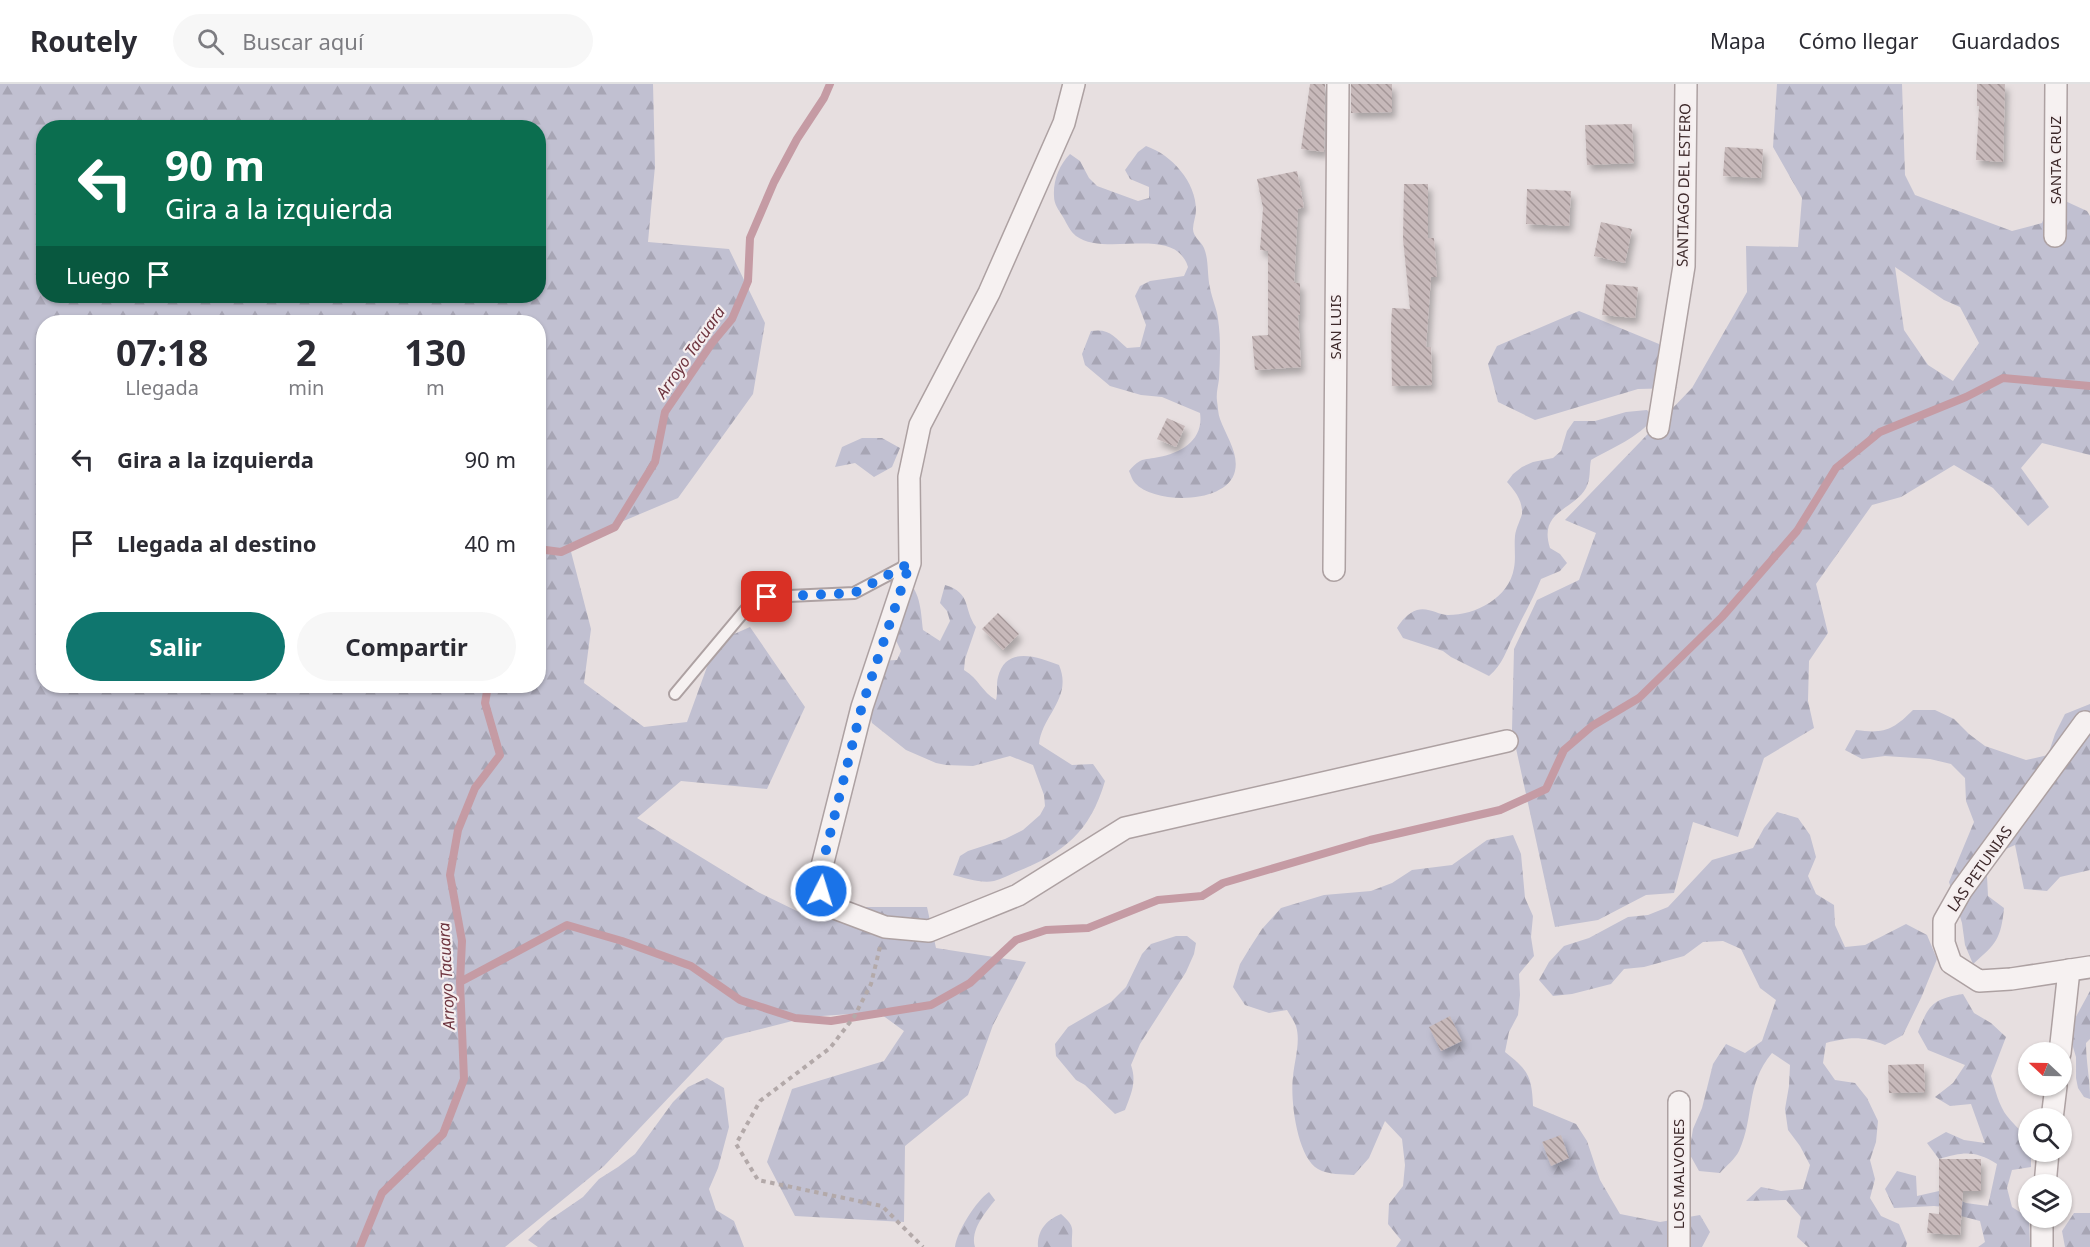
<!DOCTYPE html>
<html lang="es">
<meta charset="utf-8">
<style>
body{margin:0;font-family:"Noto Sans",sans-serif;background:#f7f7f7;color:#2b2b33;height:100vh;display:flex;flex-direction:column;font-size:22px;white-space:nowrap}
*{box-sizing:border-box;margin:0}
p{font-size:20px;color:#7c7c81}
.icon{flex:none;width:33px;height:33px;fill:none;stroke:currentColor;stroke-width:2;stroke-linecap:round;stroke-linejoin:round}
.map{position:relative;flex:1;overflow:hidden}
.side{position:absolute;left:36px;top:231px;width:510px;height:378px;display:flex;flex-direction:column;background:#fff;border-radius:24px;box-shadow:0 2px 4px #0004}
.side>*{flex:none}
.banner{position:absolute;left:36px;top:36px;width:510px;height:183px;border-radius:24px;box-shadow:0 2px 4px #0004;background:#0b6e4f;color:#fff;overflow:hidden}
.needle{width:39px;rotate:292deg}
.controls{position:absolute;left:2018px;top:958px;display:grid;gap:12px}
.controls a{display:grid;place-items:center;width:54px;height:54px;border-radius:50%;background:#fff;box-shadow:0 2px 4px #0004;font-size:30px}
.pin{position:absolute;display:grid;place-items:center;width:51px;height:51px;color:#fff;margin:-26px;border-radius:12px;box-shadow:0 3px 9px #0006}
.me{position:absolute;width:66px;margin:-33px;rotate:5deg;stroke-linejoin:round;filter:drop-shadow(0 0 4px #0008)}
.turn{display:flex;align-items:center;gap:21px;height:126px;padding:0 30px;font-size:27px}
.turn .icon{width:78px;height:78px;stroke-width:2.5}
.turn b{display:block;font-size:42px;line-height:51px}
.then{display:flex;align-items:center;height:57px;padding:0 30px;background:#0003;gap:12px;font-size:22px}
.eta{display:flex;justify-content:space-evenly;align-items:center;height:102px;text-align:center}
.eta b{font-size:36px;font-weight:700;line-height:42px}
.primary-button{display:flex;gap:12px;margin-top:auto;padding:12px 30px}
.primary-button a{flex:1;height:69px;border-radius:36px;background:#0f766e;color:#fff;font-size:24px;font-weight:700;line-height:69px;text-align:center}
.primary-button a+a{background:#f7f7f7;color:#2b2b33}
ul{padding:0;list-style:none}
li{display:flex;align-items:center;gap:18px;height:84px;padding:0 30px}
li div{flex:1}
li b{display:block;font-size:22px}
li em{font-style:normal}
header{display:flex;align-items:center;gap:36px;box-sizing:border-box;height:84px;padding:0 30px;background:#fff;border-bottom:2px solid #e1e1e2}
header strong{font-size:28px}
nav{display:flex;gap:33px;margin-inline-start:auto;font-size:21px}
.search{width:420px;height:54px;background:#f7f7f7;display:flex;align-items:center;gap:15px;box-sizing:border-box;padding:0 21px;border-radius:33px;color:#7c7c81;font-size:22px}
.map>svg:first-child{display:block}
.forest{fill:url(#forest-firs);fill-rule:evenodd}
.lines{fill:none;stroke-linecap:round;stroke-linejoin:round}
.stream{stroke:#c59ba4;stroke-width:8}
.building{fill:url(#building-back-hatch);filter:url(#shadow)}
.service-casing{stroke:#ada1a2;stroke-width:14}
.minor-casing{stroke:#ada1a2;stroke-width:24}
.path{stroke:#b3a9a9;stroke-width:4;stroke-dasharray:4.5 4.5;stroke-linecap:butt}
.service{stroke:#f6f1f1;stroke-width:10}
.minor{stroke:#f6f1f1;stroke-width:21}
.route{stroke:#1a73e8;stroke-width:10;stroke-dasharray:0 18}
.labels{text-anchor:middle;stroke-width:4.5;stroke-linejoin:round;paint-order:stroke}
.street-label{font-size:15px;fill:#3d292a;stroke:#f5eeef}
.water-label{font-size:16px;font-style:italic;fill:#6e353f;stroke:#f5eeef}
</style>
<header>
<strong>Routely</strong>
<div class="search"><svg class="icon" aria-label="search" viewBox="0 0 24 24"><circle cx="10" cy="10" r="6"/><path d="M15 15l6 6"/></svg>Buscar aquí</div>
<nav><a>Mapa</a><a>Cómo llegar</a><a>Guardados</a></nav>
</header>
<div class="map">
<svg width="2090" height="1163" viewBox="0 0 2090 1163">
<defs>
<pattern id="forest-firs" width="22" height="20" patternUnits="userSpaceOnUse" patternTransform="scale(1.5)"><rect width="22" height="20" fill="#c1c0d1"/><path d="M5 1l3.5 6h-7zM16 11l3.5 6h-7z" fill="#a7a5b4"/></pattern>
<pattern id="building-back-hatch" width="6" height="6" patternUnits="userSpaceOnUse" patternTransform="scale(1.5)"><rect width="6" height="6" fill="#c7b9ba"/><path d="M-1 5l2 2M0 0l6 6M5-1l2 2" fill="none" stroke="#a39697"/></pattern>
<filter id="shadow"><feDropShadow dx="3.5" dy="6" stdDeviation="3" flood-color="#0004"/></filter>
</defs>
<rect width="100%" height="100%" fill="#e7dfe0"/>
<g class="forest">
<path d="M 0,0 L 653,0 L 655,82 L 648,158 L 729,165 L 765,239 L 753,310 L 678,414 L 569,460 L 591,545 L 584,599 L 644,643 L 687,638 L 716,558 L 750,543 L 805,623 L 767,705 L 681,697 L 637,734 L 758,808 L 801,829 L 855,823 L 927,823 L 936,864 L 1026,878 L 993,941 L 968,1011 L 905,1062 L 904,1138 L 795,1132 L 767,1078 L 792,1005 L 884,977 L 904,947 L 878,928 L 808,933 L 725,954 L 604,1082 L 505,1163 L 0,1163 ZM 44,44 L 538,44 L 538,212 L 44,212 ZM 44,238 L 538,238 L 538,602 L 44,602 Z"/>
<path d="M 1777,0 L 1902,0 L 1905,91 L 1915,111 L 2012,147 L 2042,139 L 2052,111 L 2087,127 L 2090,132 L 2090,371 L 2042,359 L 2021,384 L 2049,423 L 2028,442 L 1993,404 L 1954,381 L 1901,413 L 1872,421 L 1816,500 L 1828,549 L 1809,577 L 1808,617 L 1814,644 L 1764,674 L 1738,753 L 1693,738 L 1674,809 L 1646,811 L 1598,836 L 1555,843 L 1512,646 L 1514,565 L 1537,516 L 1579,496 L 1596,449 L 1565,436 L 1692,304 L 1747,208 L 1746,162 L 1798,163 L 1802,114 L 1773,63 ZM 1895,183 L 1944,216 L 1960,223 L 1979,259 L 1953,297 L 1928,281 L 1904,246 Z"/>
<path d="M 1146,62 C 1172,71 1196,98 1196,126 C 1196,132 1193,139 1193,145 C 1193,153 1201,157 1204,164 C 1209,176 1207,191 1210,204 C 1212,215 1217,225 1218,235 C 1221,255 1220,275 1219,295 C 1218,303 1216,309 1217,317 C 1218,323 1218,330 1220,335 C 1226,352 1239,369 1235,387 C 1228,420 1155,421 1135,399 C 1132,396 1131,391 1129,387 C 1132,383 1135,380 1140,377 C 1146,374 1152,375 1159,373 C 1182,369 1204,355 1200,329 L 1162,313 L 1141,311 L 1110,302 L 1085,281 L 1082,270 L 1091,247 C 1110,244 1114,253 1127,264 L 1140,263 L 1146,241 L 1135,212 L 1140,202 L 1150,197 L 1184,192 L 1188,183 C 1175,140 1106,174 1076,152 C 1070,147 1067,140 1063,133 C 1059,126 1054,121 1054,112 C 1053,97 1059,81 1070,70 L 1080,77 L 1089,94 L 1097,102 L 1138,117 L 1149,114 L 1149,103 L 1130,95 L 1125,86 L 1138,68 Z"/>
<path d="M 1579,227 L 1659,260 L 1668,279 L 1660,299 L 1678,304 L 1638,305 L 1535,336 L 1498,318 L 1488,280 L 1497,262 Z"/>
<path d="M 1647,326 L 1654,334 C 1637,354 1614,363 1591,376 C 1589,385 1591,395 1586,404 C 1574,426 1538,427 1550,464 L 1560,470 L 1567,479 L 1560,487 L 1541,495 C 1533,515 1523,532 1514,551 C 1506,567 1503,580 1489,592 L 1451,573 L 1443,567 L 1403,554 L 1397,544 C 1402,536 1408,529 1417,526 C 1429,523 1438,531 1448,531 C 1476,531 1509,514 1514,484 C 1516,474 1514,463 1515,452 C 1516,444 1520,437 1522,430 C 1523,417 1515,407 1507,398 L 1513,390 L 1522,383 L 1533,378 L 1553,374 L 1561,367 L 1567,347 L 1574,337 L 1595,337 L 1626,328 Z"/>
<path d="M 862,354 L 882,354 L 900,364 L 892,383 L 874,393 L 855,379 L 835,383 L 842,363 Z"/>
<path d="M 889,490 C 894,492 903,493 907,497 C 921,508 921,530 923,546 L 940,557 L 950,537 L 947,527 L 940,519 L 945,501 C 972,509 963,525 976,543 L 965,575 L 964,586 C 979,595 982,608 996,616 C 998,609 996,600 998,593 C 1006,561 1038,573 1059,581 C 1073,614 1042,631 1039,660 L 1072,681 L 1093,680 L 1105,697 C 1090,748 1064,769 1016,788 C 1009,791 1001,795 994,797 C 982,800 965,794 953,791 L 960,772 L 968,767 L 1005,755 L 1023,746 L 1040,731 L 1045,722 L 1044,711 L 1033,681 L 1010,672 L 973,682 L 946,681 L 936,679 L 906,666 L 872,639 L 869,628 L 877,577 L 897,576 L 901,567 L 892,548 L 901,517 L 890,499 Z"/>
<path d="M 2090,620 L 2090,786 L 2060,793 L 2047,807 L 2024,805 L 2015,761 L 1997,769 L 1987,792 L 1988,812 L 2004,824 C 2001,855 1996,860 1973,880 L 1965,861 L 1962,839 L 1949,798 L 1974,738 L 1966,717 L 1965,694 L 1951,680 L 1930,675 L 1885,672 L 1862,675 L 1845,666 L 1856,646 C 1884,650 1893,646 1913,626 L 1935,626 L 1954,635 L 1969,650 L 1985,662 L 2026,676 L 2048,671 L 2055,650 L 2065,630 Z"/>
<path d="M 1777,728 L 1798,734 L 1810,751 L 1816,773 L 1808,792 L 1816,810 L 1834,821 L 1835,841 L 1845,863 L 1865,861 L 1906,840 L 1927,851 L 1937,875 L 1921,914 L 1903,951 L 1885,961 C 1861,952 1851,953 1826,959 L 1823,979 L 1835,996 L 1855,999 L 1867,1014 L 1878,1037 L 1876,1058 L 1870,1076 L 1875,1095 L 1870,1114 L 1881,1132 L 1899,1140 L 1907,1159 L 1906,1163 L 1808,1163 L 1797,1153 L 1801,1133 L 1786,1116 L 1746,1117 L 1761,1103 L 1781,1107 L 1803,1105 L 1810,1081 L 1800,1062 L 1788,1046 L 1785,1025 L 1789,1002 L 1790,981 L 1772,969 C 1745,1001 1755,1032 1739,1067 C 1735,1075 1726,1082 1720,1089 L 1699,1087 L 1689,1069 L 1693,1045 L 1702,1024 L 1713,980 L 1726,960 L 1745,969 L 1762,957 L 1776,916 L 1760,904 L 1741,865 L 1723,857 L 1703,858 L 1684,872 L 1644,883 L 1624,885 L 1611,900 L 1572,910 L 1553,912 L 1539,896 L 1549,878 L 1564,862 L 1589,854 L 1628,833 L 1648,831 L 1668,823 L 1712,776 L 1753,764 L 1764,744 Z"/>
<path d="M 1513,751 L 1521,770 L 1525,814 L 1533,832 L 1531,853 L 1534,872 L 1519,890 L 1520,911 L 1518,931 L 1509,948 L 1505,968 C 1528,986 1532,992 1533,1022 L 1576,1040 L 1587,1057 L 1600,1096 L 1620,1130 L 1660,1138 L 1700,1131 L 1710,1148 L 1702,1163 L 1396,1163 L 1401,1156 L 1388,1140 L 1389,1120 L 1403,1102 L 1405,1081 L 1402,1055 L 1385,1037 L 1369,1074 L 1354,1091 C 1343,1090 1328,1091 1318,1085 C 1297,1073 1290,1015 1293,993 C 1294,978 1301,958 1296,942 C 1294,937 1290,931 1287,926 L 1269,929 L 1245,921 L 1233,903 L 1240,880 L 1251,862 L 1262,845 L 1281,824 L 1324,811 L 1371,807 L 1392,799 L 1412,786 L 1452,781 L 1487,756 Z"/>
<path d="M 1176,852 L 1187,852 L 1196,859 L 1194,870 L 1186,888 L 1140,960 L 1131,981 C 1137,998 1131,1010 1125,1026 L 1115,1030 L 1085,1001 L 1076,996 L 1056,972 L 1055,960 L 1068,943 L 1111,918 L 1126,903 L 1142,870 L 1151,860 Z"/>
<path d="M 2090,907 L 2090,955 L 2086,959 C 2086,978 2090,995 2090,1015 L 2084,1013 L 2078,1004 L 2076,994 L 2076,973 L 2073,963 L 2072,940 Z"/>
<path d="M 1963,910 L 1974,929 L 1991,939 L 2006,953 L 1991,992 C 1995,1005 1999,1022 2007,1032 C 2017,1045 2028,1050 2028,1068 L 2031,1068 L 2031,1083 L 2012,1086 L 2007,1104 L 2012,1123 L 2029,1134 L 2030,1163 L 1978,1163 L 1985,1158 L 1980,1137 L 1961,1132 L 1954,1124 L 1934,1122 L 1894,1124 L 1885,1105 L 1897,1087 L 1916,1092 L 1917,1112 L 1939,1107 L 1966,1119 L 1988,1122 L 1997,1080 C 1974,1066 1964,1068 1939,1075 L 1927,1059 L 1946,1048 L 1964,1056 L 1985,1059 L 1971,1020 L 1950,1022 L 1935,1013 L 1953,999 L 1965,981 L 1928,966 L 1918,948 C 1929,920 1933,915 1963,910 Z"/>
<path d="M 707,994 L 724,1004 L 729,1043 L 718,1084 L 709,1105 L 716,1126 L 734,1137 L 744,1163 L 538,1163 L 528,1156 L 548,1137 L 583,1113 L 599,1095 L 618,1083 L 635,1070 L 673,1018 L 688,1003 Z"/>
<path d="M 989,1108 L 995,1116 C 985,1129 970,1146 975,1163 L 955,1163 C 957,1147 976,1117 989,1108 Z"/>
<path d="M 2074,1129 L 2090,1129 L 2090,1163 L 2065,1163 L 2062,1147 Z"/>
<path d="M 1061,1130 C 1077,1144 1071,1145 1072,1163 L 1038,1163 C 1037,1147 1046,1136 1061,1130 Z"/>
</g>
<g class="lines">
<g class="stream">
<path d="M 538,465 L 561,468 L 615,443 L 655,378 L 665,328 L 712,259 L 732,235 L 748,197 L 750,154 L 774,98 L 797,55 L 824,14 L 830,0"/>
<path d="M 460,898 L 567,841 L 622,857 L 691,882 L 740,916 L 795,934 L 831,937 L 931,921 L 970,899 L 1016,856 L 1046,846 L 1088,844 L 1158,816 L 1202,812 L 1223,799 L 1370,756 L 1500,726 L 1546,705 L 1564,666 L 1592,642 L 1639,614 L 1722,533 L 1797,447 L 1836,384 L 1880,348 L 1966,313 L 2003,294 L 2090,302"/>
<path d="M 360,1163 L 382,1109 L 443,1050 L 464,995 L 460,898 L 462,857 L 450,791 L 458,746 L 475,704 L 500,671 L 485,619 L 488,602"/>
</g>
</g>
<g class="building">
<path d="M 1310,0 L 1325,0 L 1324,68 L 1301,65 Z"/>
<path d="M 1351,0 L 1392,0 L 1392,28 L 1351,29 Z"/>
<path d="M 1977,0 L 2005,0 L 2003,78 L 1976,76 L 1979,22 L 1977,22 Z"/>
<path d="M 1632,40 L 1634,79 L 1587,81 L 1585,41 Z"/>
<path d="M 1725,63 L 1763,65 L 1761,94 L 1723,92 Z"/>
<path d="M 1297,87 L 1304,123 L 1298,125 L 1294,199 L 1300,199 L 1300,231 L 1298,231 L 1301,283 L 1255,286 L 1252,252 L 1268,251 L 1268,167 L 1260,166 L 1263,124 L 1257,95 Z"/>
<path d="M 1404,100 L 1428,100 L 1428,154 L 1434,154 L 1437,193 L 1431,193 L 1426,263 L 1431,263 L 1432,301 L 1392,302 L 1391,243 L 1392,224 L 1410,225 L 1403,155 Z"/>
<path d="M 1527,105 L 1571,107 L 1569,142 L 1526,140 Z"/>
<path d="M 1601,138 L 1632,145 L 1625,179 L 1594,172 Z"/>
<path d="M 1606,200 L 1638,203 L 1635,234 L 1602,231 Z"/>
<path d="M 1167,334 L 1185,342 L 1176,363 L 1157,355 Z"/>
<path d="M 998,529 L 1019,550 L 1003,566 L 982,545 Z"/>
<path d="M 1450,932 L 1462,957 L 1441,967 L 1429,943 Z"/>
<path d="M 1924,980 L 1925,1008 L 1889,1009 L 1888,981 Z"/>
<path d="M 1561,1051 L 1569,1074 L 1551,1082 L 1542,1058 Z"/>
<path d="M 1939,1075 L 1981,1075 L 1981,1107 L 1963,1107 L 1960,1151 L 1927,1149 L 1929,1129 L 1939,1130 Z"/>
</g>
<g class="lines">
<g class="service-casing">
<path id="service" d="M 675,610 L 747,524 L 767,513 L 854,509 L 907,481"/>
</g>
<g class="minor-casing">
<g id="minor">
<path d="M 1074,0 L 1064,39 L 989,209 L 920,341 L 909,393 L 910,479 L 862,623 L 821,786 L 821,807 L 829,822 L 885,843 L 929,847 L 1018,811 L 1125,744 L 1507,657"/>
<path d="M 2055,152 L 2056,0"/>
<path d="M 1658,344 L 1684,182 L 1686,0"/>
<path d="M 1334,486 L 1338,0"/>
<path d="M 2085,638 L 1961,807 L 1944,837 L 1944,859 L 1951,879 L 1979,897 L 2011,895 L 2090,883"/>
<path d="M 2060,969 L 2069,886"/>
<path d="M 1679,1018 L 1679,1163"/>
<path d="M 2052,1035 L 2056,1002"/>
<path d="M 2045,1101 L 2048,1068"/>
<path d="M 2042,1163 L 2042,1134"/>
</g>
</g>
<path class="path" d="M 880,863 L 871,900 L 854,933 L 830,964 L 760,1017 L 736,1060 L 758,1096 L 882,1122 L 923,1163"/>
<use href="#service" class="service"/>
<use href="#minor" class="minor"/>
</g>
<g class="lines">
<path class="route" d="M 767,513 L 854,509 L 910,479 L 862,622 L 821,786 L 821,807"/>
</g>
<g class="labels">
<g class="street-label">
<text transform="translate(2056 76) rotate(-90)" y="5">SANTA CRUZ</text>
<text transform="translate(1684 101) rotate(-89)" y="5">SANTIAGO DEL ESTERO</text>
<text transform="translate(1336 243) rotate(-90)" y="5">SAN LUIS</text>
<text transform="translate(1980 785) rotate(-55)" y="5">LAS PETUNIAS</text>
<text transform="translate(1679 1090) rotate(-90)" y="5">LOS MALVONES</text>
</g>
<g class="water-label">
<text transform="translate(690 268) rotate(-55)" y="6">Arroyo Tacuara</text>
<text transform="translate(446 892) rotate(-93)" y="6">Arroyo Tacuara</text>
</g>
</g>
</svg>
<div class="controls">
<a><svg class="needle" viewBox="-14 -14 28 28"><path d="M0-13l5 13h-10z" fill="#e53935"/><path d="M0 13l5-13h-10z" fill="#7c7c81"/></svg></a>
<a><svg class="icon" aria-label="search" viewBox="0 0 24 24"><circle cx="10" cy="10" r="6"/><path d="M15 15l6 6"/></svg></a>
<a><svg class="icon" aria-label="layers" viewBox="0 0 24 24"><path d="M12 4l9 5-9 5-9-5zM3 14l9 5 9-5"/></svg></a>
</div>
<div class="pin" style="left:767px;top:513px;background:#d93025"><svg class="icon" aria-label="arrive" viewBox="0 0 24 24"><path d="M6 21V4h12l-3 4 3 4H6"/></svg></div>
<svg class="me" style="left:821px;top:807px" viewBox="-20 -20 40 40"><circle r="17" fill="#1a73e8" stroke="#fff" stroke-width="3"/><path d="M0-11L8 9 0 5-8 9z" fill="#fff"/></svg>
<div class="banner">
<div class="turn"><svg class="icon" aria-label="left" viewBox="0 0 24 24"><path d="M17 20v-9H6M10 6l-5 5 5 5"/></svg><div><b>90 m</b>Gira a la izquierda</div></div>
<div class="then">Luego<svg class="icon" aria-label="arrive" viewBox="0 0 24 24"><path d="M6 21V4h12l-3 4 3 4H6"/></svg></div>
</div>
<section class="side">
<div class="eta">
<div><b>07:18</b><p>Llegada</p></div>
<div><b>2</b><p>min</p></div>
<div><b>130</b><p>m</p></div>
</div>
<ul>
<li><svg class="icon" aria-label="left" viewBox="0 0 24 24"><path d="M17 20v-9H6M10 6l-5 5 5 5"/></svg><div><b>Gira a la izquierda</b></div><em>90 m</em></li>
<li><svg class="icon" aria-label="arrive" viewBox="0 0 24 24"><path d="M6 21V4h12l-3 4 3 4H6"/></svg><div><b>Llegada al destino</b></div><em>40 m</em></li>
</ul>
<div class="primary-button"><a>Salir</a><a>Compartir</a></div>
</section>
</div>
